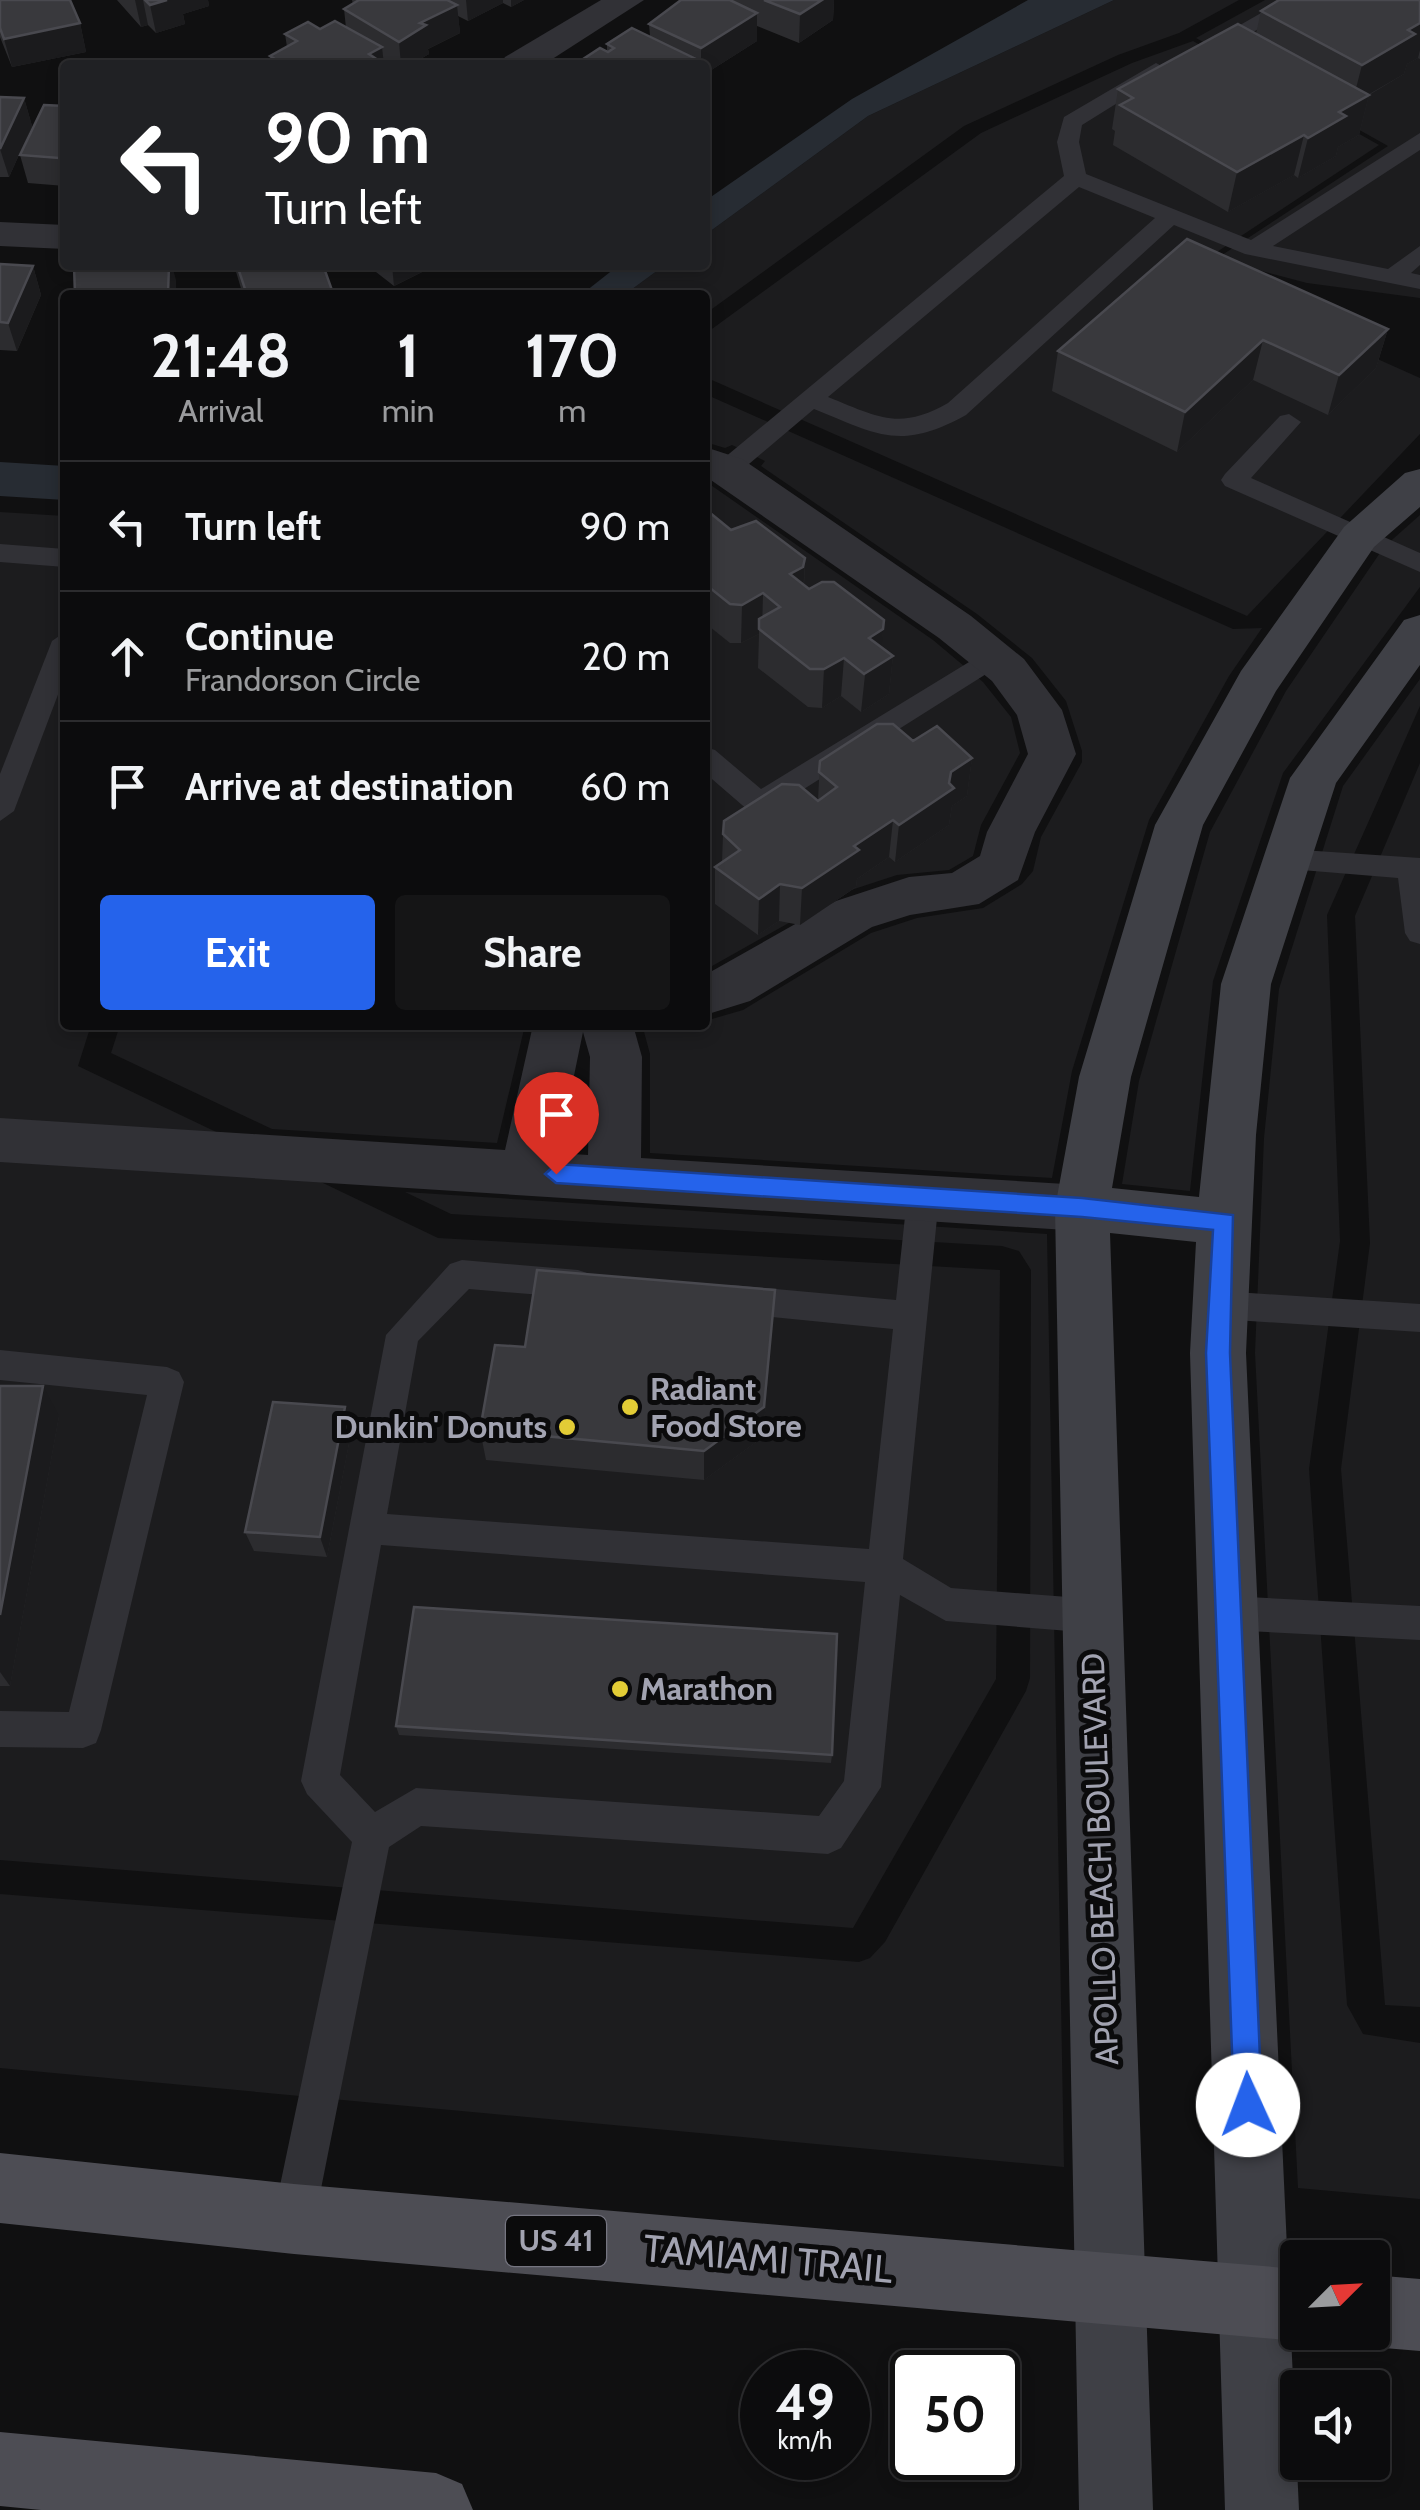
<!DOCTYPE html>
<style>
body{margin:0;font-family:Cabin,sans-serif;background:#151516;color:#f1f3f6;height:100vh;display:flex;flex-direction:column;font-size:38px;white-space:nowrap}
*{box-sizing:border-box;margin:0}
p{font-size:32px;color:#9a9b9d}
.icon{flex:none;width:55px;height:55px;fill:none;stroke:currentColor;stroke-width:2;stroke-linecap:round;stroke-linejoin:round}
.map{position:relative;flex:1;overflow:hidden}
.panel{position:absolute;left:60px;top:290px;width:650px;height:740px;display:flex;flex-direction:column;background:#0c0c0d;border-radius:10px;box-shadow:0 5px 15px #0003,0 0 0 2px #2c2c2e}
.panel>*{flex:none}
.banner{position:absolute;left:60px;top:60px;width:650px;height:210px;border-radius:10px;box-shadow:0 5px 15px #0003,0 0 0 2px #2c2c2e;background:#202124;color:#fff;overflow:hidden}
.needle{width:65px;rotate:66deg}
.tools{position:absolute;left:1280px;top:2240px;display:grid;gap:20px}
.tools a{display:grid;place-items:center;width:110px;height:110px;border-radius:10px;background:#0c0c0d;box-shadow:0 5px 15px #0003,0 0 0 2px #2c2c2e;font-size:50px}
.speed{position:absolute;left:740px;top:2350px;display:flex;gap:20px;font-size:50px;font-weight:700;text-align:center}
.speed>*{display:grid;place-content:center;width:130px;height:130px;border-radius:50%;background:#0c0c0d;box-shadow:0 5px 15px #0003,0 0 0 2px #2c2c2e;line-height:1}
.speed small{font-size:25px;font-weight:400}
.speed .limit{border:5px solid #111;border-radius:15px;background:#fff;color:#111}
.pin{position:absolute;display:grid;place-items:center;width:85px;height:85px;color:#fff;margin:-102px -42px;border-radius:50% 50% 50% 0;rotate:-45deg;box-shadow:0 0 10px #0007}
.pin .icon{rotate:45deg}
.me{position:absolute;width:110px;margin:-55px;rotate:358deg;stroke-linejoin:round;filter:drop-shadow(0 0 8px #0008)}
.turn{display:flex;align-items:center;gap:35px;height:210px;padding:0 40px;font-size:45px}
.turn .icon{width:130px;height:130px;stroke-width:2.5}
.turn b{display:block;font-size:70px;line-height:85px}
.eta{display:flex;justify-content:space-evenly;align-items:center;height:170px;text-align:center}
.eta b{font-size:60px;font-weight:800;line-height:70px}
.primary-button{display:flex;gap:20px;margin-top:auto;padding:20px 40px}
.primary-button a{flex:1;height:115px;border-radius:10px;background:#2563eb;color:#fff;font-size:40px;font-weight:800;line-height:115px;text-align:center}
.primary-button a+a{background:#151516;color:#f1f3f6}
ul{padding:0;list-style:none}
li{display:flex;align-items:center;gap:30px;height:130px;padding:0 40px;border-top:2px solid #2c2c2e}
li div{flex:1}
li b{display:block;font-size:38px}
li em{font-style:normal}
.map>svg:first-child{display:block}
.built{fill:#1c1c1e}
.water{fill:#272c33}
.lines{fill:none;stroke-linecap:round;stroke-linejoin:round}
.lane{fill:#313136;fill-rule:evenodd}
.street{fill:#313136;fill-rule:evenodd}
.secondary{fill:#3f4046;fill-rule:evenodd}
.primary{fill:#4d4d54;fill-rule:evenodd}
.wall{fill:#2c2c2f}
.shaded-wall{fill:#1b1b1d}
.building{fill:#39393d;stroke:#49494f;stroke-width:2.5}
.route{fill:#2563eb;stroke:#184099;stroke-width:2.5}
.poi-dot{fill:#e2cc36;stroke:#0b0b0c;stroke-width:4}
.labels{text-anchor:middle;stroke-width:10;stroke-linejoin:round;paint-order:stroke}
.shield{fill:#0b0b0c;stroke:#757580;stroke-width:2.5}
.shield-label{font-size:30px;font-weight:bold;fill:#a2a3b1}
.poi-label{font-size:32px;font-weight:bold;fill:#a2a3b1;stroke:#0b0b0c;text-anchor:start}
.street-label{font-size:32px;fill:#a2a3b1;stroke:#0b0b0c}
.near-street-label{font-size:38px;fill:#a2a3b1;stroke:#0b0b0c}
</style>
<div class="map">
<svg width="1420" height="2510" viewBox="0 0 1420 2510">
<rect width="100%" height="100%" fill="#101011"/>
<g class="built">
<path d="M 1114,0 L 1239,0 L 1179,33 L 1118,55 L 964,126 L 705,314 L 705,295 L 624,295 L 665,265 L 705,265 L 705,235 L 868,116 Z"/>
<path d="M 1265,0 L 1420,0 L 1420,298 L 1307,283 L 1216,259 L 1388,146 L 1196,38 Z"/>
<path d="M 1193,41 L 1379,145 L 1185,273 L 1420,378 L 1420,434 L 1247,616 L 705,377 L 705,334 L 981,133 L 1132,63 Z"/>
<path d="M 705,394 L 1233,629 L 1262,628 L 1229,676 L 1149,820 L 1072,1071 L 1052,1178 L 650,1153 L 650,1054 L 643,1028 L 705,1025 L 705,1021 L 743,1010 L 871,933 L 917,918 L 983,908 L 1022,884 L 1033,871 L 1041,837 L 1082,762 L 1082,751 L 1066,701 L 1032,658 L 977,614 L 761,466 L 765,461 L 732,445 L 725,448 L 705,442 Z"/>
<path d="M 705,481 L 933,640 L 983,682 L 1011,717 L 1020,753 L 981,825 L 973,856 L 949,870 L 897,875 L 842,893 L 705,970 Z"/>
<path d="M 0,512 L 65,516 L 65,1025 L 91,1025 L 78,1066 L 438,1238 L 1000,1270 L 996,1679 L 853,1928 L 0,1860 Z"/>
<path d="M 1420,515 L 1420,587 L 1283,773 L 1213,981 L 1190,1191 L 1122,1184 L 1139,1081 L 1210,832 L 1286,691 L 1384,547 Z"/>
<path d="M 1420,679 L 1420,706 L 1327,915 L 1340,1241 L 1309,1469 L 1347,2005 L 1363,2034 L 1420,2043 L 1420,2199 L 1298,2188 L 1255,1353 L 1264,1138 L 1279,989 L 1343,786 Z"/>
<path d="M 1420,763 L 1420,2007 L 1385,2005 L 1341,1469 L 1370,1243 L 1355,916 Z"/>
<path d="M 120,1025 L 525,1025 L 497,1143 L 272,1129 L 111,1053 Z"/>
<path d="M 405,1192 L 1047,1234 L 1064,2167 L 0,2068 L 0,1894 L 859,1962 L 870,1958 L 885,1942 L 1026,1691 L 1030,1678 L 1031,1270 L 1019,1251 L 1002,1246 L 451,1214 Z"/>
</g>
<g class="water">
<path d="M 1028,0 L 1114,0 L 868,116 L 705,235 L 705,201 L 852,99 Z"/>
<path d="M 619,265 L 665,265 L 624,295 L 581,295 Z"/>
<path d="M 0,462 L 65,466 L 65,500 L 0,496 Z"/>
</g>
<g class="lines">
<g class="lane">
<path d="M 1284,0 L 1309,0 L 1218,52 L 1204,52 L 1200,48 Z"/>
<path d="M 1156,63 L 1167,69 L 1164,74 L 1082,125 L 1079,142 L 1086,174 L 1251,240 L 1420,133 L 1420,150 L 1273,246 L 1388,269 L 1420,246 L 1420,265 L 1411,273 L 1420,275 L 1420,289 L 1245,254 L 1174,225 L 966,415 C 901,451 878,435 814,409 L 736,475 L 718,475 L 714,469 L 718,463 L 1064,176 L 1057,142 L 1064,117 ZM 1079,187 L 1155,218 L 948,403 C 899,431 878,417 828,397 Z"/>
<path d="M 1289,414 L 1301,422 L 1251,478 L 1420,553 L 1420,572 L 1225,486 L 1221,480 L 1225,474 L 1280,416 Z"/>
<path d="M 0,544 L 65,549 L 65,567 L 0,562 Z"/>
<path d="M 65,632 L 65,676 L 14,811 L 0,821 L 0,774 L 52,641 Z"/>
<path d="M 992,648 L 1005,657 L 1002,664 L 769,811 L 749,811 L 705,773 L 705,747 L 715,750 L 761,789 Z"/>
<path d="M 1287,849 L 1420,858 L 1420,944 L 1410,941 L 1405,933 L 1398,878 L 1277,868 L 1273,860 L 1277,852 Z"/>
<path d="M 923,1185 L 934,1189 L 939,1198 L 903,1559 L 951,1588 L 1094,1599 L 1107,1604 L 1112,1616 L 1107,1628 L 1094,1633 L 946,1621 L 900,1595 L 881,1787 L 841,1848 L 828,1854 L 421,1826 L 389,1847 L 315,2219 L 309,2234 L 294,2240 L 279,2234 L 273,2219 L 352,1842 L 307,1794 L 301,1781 L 386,1335 L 450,1264 L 462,1260 L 578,1270 L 590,1274 L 594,1284 L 590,1294 L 578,1298 L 469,1289 L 418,1341 L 387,1514 L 869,1549 L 893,1329 L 732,1313 L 720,1309 L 716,1299 L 720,1289 L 732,1285 L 896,1300 L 907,1198 L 912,1189 ZM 381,1545 L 865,1582 L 844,1781 L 819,1816 L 416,1788 L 375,1812 L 340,1775 Z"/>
<path d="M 1220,1291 L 1420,1304 L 1420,1332 L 1220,1319 L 1208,1315 L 1204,1305 L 1208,1295 Z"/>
<path d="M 0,1350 L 167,1367 L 179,1372 L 184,1382 L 101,1730 L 96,1743 L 83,1748 L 0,1747 L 0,1711 L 69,1712 L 147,1395 L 0,1380 Z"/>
<path d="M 1228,1596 L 1420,1606 L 1420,1640 L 1228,1630 L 1215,1625 L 1210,1613 L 1215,1601 Z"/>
</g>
<g class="street">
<path d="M 601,0 L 644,0 L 543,65 L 500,65 L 505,57 Z"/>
<path d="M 0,222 L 65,225 L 65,249 L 0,246 Z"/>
<path d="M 705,447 L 742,459 L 971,616 L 1024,659 L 1062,710 L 1076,754 L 1035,832 L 1018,880 L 979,904 L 910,915 L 872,927 L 750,1001 L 705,1015 L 705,975 L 836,901 L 909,877 L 952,873 L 980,856 L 987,832 L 1028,754 L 1017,715 L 992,681 L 939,638 L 705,476 Z"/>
<path d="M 533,1025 L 633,1025 L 642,1057 L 641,1158 L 1082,1185 L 1101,1192 L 1109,1208 L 1101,1224 L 1082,1231 L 0,1162 L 0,1118 L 505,1150 ZM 583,1032 L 590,1057 L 588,1155 L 558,1153 Z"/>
</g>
<path class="secondary" d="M 1420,469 L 1420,507 L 1374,547 L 1276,691 L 1203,825 L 1131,1077 L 1112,1188 L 1199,1197 L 1221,984 L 1290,778 L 1404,620 L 1420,615 L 1420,665 L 1336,783 L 1271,984 L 1256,1135 L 1246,1353 L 1299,2510 L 1225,2510 L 1190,1353 L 1196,1242 L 1110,1233 L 1153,2510 L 1079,2510 L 1055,1208 L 1079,1077 L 1155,825 L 1241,671 L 1344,527 L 1405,473 Z"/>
<g class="primary">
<path d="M 0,2153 L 294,2184 L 1298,2269 L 1298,2332 L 1318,2332 L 1298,2341 L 294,2254 L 0,2223 Z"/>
<path d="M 1372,2275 L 1420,2279 L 1420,2351 L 1372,2347 L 1347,2336 L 1345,2332 L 1372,2332 Z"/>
<path d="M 0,2432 L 436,2473 L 462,2484 L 473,2510 L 41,2510 L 0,2506 Z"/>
</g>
</g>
<g class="wall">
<path d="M 0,0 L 80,23 L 86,52 L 12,67 L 0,37 Z"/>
<path d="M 117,0 L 208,0 L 209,6 L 183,14 L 185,24 L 156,33 L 148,25 L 141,27 Z"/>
<path d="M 352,0 L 524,0 L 511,7 L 503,3 L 468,21 L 458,16 L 460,33 L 428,49 L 429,54 L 410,65 L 394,65 L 383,59 L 384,65 L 271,65 L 270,56 L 287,47 L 285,34 L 320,29 L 346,28 L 344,9 L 353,4 Z"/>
<path d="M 681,0 L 834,0 L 833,20 L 799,43 L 757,26 L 757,41 L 705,74 L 705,65 L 574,65 L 607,51 L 607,44 L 650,36 L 649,24 Z"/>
<path d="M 1420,0 L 1420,59 L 1418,58 L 1407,64 L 1404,74 L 1369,95 L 1359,135 L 1338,147 L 1336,156 L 1298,178 L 1294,175 L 1228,212 L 1113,145 L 1115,131 L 1112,129 L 1118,89 L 1256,34 L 1261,11 Z"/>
<path d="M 0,97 L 24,98 L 32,126 L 9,177 L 0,177 Z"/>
<path d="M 65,106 L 65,186 L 28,183 L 20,155 Z"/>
<path d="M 0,264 L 33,266 L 41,295 L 17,351 L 0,350 Z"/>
<path d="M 234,265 L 323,265 L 333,295 L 243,295 Z"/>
<path d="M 367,265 L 434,265 L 434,266 L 394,286 Z"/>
<path d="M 1388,329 L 1376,368 L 1328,415 L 1253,380 L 1177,452 L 1052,391 L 1058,351 Z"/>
<path d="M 705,515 L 731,530 L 805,558 L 804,585 L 809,589 L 884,620 L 881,647 L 893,656 L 889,694 L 861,712 L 841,696 L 822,708 L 808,707 L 758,668 L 759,634 L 741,643 L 730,643 L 705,623 Z"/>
<path d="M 913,741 L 972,758 L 967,796 L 952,806 L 949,825 L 895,862 L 889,857 L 857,879 L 856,887 L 800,925 L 779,921 L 758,935 L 715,904 L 715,867 L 722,862 L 723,834 L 818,800 L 820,761 Z"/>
<path d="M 775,1290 L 763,1437 L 704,1480 L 486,1460 L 480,1430 Z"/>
<path d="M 0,1386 L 59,1416 L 10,1686 L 0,1686 Z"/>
<path d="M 352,1428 L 327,1557 L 254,1551 L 245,1532 Z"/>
<path d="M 396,1726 L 832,1755 L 831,1763 L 399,1735 Z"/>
</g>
<g class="shaded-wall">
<path d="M 135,0 L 143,0 L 148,25 L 141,27 Z"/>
<path d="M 167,0 L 208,0 L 209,6 L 183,14 L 185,24 L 156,33 L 150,5 Z"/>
<path d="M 466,0 L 503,0 L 503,3 L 468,21 Z"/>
<path d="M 511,0 L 524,0 L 511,7 Z"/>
<path d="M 811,0 L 834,0 L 833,20 L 799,43 L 800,14 Z"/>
<path d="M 457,5 L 460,33 L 428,49 L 429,54 L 410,65 L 401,65 L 399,42 L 420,23 Z"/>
<path d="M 757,13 L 757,41 L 705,74 L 705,65 L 701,65 L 701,48 Z"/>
<path d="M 80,23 L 86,52 L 12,67 L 4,39 Z"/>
<path d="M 1420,23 L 1420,50 L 1418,58 L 1407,64 L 1404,74 L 1352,104 L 1362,65 L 1408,30 Z"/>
<path d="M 382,47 L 384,65 L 361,65 L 369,54 Z"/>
<path d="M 1369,95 L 1359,135 L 1338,147 L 1336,156 L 1298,178 L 1308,138 L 1339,112 Z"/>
<path d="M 24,98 L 32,126 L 9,177 L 0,149 Z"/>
<path d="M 1304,135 L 1294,175 L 1228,212 L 1237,172 Z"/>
<path d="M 63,151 L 65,158 L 65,179 L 59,158 Z"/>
<path d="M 169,265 L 172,265 L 176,280 L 176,295 L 168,295 Z"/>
<path d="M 392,265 L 434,265 L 434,266 L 394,286 Z"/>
<path d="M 33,266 L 41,295 L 17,351 L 8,323 Z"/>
<path d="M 1388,329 L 1376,368 L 1328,415 L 1339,375 Z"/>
<path d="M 1263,340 L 1253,380 L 1177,452 L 1185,412 Z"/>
<path d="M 805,558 L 803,597 L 790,574 Z"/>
<path d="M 763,593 L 762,632 L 759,619 L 759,634 L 741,643 L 742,605 Z"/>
<path d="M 884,620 L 880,664 L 893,656 L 889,694 L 861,712 L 869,638 Z"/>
<path d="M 844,658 L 841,696 L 822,708 L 824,669 Z"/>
<path d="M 972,758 L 967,796 L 952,806 L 949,825 L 895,862 L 899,825 L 951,772 Z"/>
<path d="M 893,820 L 889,857 L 857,879 L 856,887 L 800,925 L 802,888 L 854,846 Z"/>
<path d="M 780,884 L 779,921 L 758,935 L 759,899 Z"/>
<path d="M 775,1290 L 763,1437 L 704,1480 L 704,1451 Z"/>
<path d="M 43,1386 L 59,1416 L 10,1686 L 0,1672 L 0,1615 Z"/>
<path d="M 345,1407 L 352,1428 L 327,1557 L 320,1537 Z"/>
</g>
<g class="building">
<path d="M 0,0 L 70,0 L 80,23 L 4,39 L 0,28 Z"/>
<path d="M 145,0 L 167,0 L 150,5 Z"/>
<path d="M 359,0 L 447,0 L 457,5 L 420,23 L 426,25 L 399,42 L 344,9 Z"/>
<path d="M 681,0 L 730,0 L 757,13 L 701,48 L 649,24 Z"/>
<path d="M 764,0 L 822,0 L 800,14 Z"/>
<path d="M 1279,0 L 1420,0 L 1420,23 L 1408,30 L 1415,34 L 1362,65 L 1261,11 Z"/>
<path d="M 335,21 L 382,47 L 369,54 L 375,58 L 361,65 L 285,65 L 270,56 L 297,41 L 285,34 L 308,22 L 320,29 Z"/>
<path d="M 1238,24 L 1369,95 L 1339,112 L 1346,116 L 1308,138 L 1304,135 L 1237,172 L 1120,105 L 1133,98 L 1118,89 Z"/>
<path d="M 632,28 L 696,59 L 686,65 L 574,65 L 600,48 L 608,52 L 614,48 L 607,44 Z"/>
<path d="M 217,61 L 223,65 L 207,65 Z"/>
<path d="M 0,97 L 24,98 L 0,149 Z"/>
<path d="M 44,105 L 65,106 L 65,151 L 63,151 L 59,158 L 20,155 Z"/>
<path d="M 1187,239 L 1388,329 L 1339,375 L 1263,340 L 1185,412 L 1058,351 Z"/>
<path d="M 0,264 L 33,266 L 8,323 L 0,322 Z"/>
<path d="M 74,265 L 169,265 L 168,295 L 75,295 Z"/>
<path d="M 237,265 L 323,265 L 333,293 L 325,295 L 247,295 Z"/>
<path d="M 709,512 L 731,530 L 756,521 L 805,558 L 803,567 L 790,574 L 809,589 L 822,582 L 834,582 L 884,620 L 883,629 L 869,638 L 893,656 L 864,674 L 844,658 L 824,669 L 810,669 L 759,629 L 759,619 L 780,607 L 763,593 L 742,605 L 730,604 L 705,584 L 705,515 Z"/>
<path d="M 877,724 L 893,724 L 913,741 L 937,726 L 972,758 L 951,772 L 949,783 L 954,788 L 899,825 L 893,820 L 854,846 L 859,850 L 802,888 L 780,884 L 759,899 L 715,867 L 740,850 L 723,834 L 724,821 L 782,784 L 799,785 L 818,801 L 837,787 L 819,772 L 820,761 Z"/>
<path d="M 537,1270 L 775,1290 L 764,1407 L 704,1451 L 480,1430 L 495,1345 L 525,1347 Z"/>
<path d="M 0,1386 L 43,1386 L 0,1615 Z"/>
<path d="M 273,1402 L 345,1407 L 320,1537 L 245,1532 Z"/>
<path d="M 414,1607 L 837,1634 L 832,1755 L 396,1726 Z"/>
</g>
<path class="route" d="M 556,1164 L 1082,1198 L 1233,1215 L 1230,1353 L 1262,2105 L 1258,2115 L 1248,2119 L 1238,2115 L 1234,2105 L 1206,1353 L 1213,1230 L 1082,1217 L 556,1183 L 545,1174 Z"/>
<g class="poi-dot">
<circle cx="630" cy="1407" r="10"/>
<circle cx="567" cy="1427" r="10"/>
<circle cx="620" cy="1689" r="10"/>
</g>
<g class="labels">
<rect class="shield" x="506" y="2216" width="100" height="50" rx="8"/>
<g class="shield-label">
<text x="556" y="2251">US 41</text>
</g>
<g class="poi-label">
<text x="650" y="1400">Radiant<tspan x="650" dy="37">Food Store</tspan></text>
<text x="547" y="1438" text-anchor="end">Dunkin' Donuts</text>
<text x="640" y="1700">Marathon</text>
</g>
<g class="street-label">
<text transform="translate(1100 1859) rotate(-92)" y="11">APOLLO BEACH BOULEVARD</text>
</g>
<g class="near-street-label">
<text transform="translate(768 2259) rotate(5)" y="13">TAMIAMI TRAIL</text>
</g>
</g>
</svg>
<div class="tools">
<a><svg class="needle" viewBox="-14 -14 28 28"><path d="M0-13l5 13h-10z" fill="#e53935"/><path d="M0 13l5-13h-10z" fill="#9a9b9d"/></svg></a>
<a><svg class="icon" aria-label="sound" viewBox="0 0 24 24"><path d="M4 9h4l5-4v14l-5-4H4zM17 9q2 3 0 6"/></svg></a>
</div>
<div class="speed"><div>49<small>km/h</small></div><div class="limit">50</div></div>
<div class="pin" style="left:556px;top:1174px;background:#d93025"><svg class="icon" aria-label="arrive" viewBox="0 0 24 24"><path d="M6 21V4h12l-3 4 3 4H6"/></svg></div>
<svg class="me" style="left:1248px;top:2105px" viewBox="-20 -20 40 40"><circle r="19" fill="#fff"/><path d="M0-13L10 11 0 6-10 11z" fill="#2563eb"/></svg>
<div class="banner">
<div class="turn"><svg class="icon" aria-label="left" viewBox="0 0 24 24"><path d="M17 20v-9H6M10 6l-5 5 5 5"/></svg><div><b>90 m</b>Turn left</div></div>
</div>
<section class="panel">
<div class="eta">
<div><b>21:48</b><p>Arrival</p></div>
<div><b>1</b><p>min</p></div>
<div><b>170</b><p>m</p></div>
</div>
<ul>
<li><svg class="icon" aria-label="left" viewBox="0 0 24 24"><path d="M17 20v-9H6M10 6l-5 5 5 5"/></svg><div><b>Turn left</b></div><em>90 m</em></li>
<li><svg class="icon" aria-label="ahead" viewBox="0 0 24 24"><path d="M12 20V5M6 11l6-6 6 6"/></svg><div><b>Continue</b><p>Frandorson Circle</p></div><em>20 m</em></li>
<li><svg class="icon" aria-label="arrive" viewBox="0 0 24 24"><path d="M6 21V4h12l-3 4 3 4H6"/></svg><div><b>Arrive at destination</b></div><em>60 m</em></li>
</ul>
<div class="primary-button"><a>Exit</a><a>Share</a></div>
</section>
</div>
